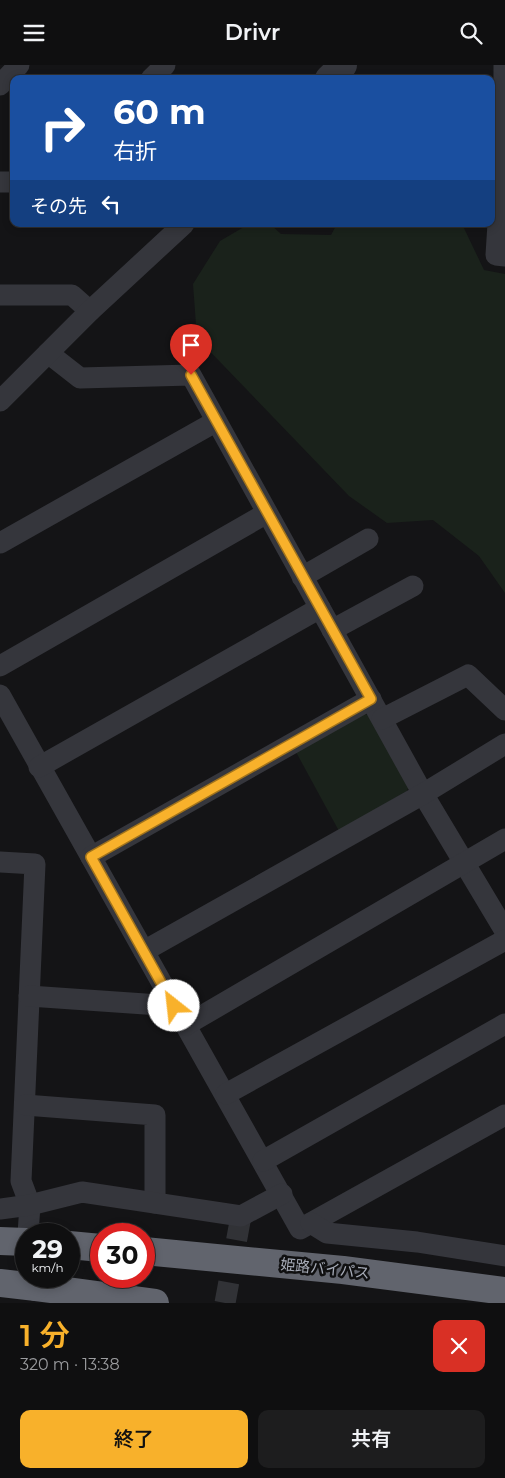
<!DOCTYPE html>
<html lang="ja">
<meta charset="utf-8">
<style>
body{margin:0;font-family:Montserrat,"Noto Sans JP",sans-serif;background:#1d1d1e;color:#f1f3f6;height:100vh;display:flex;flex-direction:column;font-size:19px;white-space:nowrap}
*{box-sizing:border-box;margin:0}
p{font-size:16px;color:#9b9c9f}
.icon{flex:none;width:28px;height:28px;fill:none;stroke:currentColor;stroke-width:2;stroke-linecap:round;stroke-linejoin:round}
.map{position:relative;height:1238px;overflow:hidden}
.drawer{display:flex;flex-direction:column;background:#0f0f10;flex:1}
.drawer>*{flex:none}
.guide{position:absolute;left:10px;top:10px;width:485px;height:152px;border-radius:10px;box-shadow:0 2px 8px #0003,0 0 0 1px #2f2f30;background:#1a4fa0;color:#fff;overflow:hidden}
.speed{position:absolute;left:15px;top:1158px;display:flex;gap:10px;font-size:25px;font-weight:700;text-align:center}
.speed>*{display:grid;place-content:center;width:65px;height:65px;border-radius:50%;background:#0f0f10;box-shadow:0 2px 8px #0003,0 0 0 1px #2f2f30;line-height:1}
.speed small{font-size:12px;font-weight:400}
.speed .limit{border:8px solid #d22;background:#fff;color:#111}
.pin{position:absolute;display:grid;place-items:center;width:42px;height:42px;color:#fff;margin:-51px -21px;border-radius:50% 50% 50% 0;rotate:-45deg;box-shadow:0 0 5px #0007}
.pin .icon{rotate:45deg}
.me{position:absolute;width:55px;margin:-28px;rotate:331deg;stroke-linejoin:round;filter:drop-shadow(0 0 4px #0008)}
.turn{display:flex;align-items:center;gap:18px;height:105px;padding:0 20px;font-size:22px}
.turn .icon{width:65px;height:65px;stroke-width:2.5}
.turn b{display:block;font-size:35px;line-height:42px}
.then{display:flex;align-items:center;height:48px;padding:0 20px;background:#0003;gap:10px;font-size:19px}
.round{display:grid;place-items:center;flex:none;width:52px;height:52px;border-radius:10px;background:#1d1d1e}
.headline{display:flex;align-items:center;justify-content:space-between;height:85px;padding:0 20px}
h1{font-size:30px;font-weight:600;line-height:38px;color:#f8b12b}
.cta{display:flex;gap:10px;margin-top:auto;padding:10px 20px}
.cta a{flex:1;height:58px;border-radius:10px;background:#f8b12b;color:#111;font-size:20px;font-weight:600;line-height:58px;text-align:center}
.cta a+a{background:#1d1d1e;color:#f1f3f6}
header{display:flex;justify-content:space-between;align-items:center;height:65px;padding:0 20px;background:#0f0f10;font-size:22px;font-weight:600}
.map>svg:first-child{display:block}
.green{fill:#1a221b}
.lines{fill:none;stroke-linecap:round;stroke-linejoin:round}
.minor-tunnel{stroke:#313236;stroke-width:21;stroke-dasharray:21 11;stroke-linecap:butt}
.minor{stroke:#35363c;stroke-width:21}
.tertiary{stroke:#35363c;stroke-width:28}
.motorway{stroke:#61646d;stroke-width:28}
.motorway-bridge{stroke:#61646d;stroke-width:28}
.route-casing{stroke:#a1731c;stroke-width:12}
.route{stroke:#f8b12b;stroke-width:9}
.labels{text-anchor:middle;stroke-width:5;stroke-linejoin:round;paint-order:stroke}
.street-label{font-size:15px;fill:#a6abb7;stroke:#101011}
</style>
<header><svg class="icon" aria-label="menu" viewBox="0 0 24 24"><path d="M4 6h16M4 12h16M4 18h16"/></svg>Drivr<svg class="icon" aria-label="search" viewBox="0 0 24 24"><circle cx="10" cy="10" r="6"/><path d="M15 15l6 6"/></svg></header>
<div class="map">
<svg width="505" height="1238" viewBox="0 0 505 1238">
<rect width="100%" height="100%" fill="#141416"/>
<g class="green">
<path d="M 249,159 L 270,159 L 281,169 L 331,170 L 337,159 L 462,159 L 484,205 L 505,209 L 505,528 L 479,491 L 433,455 L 387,458 L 349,431 L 197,273 L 193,219 L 220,176 Z"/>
<path d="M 362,648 L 370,651 L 410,718 L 407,726 L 339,766 L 296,687 Z"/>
</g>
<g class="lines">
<path class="minor-tunnel" d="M 225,1238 L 241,1151"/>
<g class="minor">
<path d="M 504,0 L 504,65 L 496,190 L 505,191"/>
<path d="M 151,14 L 165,0"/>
<path d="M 0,20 L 19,0"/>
<path d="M 0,117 L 14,117"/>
<path d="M 0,230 L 72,230 L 90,246"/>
<path d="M 48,288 L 80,313 L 191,310 L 423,729 L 505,866"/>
<path d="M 0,336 L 90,246 L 184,159"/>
<path d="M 0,478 L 215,357"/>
<path d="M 302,512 L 368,474"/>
<path d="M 332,565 L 413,521"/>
<path d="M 0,601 L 267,448"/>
<path d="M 0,630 L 300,1164 L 505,1050"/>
<path d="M 382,654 L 468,610 L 505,645"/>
<path d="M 39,702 L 320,543"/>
<path d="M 91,792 L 371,634"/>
<path d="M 0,797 L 35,799 L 21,1116 L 30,1140 L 28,1169"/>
<path d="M 144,886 L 423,729 L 505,679"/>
<path d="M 29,931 L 174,941"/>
<path d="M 186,960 L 505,774"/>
<path d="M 226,1029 L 505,875"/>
<path d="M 25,1040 L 155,1050 L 155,1138"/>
<path d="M 263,1096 L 505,959"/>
<path d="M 0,1144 L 30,1140 L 82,1127 L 241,1151 L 282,1129"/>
<path d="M 311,1158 L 327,1168 L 417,1177 L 505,1191"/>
</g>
<path class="tertiary" d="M 329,14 L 343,0"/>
<g class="motorway">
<path d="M 0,1176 L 26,1177"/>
<path d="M 69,1180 L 101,1183"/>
<path d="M 144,1186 L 343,1205 L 505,1226"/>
<path d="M 36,1222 L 155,1238"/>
</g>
<path class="motorway-bridge" d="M 0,1218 L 36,1222"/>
</g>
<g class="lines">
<g class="route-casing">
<path id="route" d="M 174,941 L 91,792 L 371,634 L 191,310"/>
</g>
<use href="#route" class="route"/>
</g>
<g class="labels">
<g class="street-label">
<text transform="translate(325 1204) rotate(6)" y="5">姫路バイパス</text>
</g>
</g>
</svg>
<div class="speed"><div>29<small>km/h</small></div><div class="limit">30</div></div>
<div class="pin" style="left:191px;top:310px;background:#d93025"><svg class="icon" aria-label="arrive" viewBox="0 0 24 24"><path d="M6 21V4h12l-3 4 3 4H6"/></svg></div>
<svg class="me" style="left:174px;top:941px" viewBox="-20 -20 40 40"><circle r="19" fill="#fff"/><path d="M0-13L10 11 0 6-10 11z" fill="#f8b12b"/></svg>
<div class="guide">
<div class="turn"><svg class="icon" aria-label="right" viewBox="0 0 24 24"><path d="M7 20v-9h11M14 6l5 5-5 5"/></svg><div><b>60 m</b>右折</div></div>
<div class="then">その先<svg class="icon" aria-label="left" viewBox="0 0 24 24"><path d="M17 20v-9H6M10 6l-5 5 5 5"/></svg></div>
</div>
</div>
<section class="drawer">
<div class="headline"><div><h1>1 分</h1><p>320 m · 13:38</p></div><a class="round" style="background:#d93025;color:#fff"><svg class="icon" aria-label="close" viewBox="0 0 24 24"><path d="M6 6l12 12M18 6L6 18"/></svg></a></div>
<div class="cta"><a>終了</a><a>共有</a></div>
</section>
